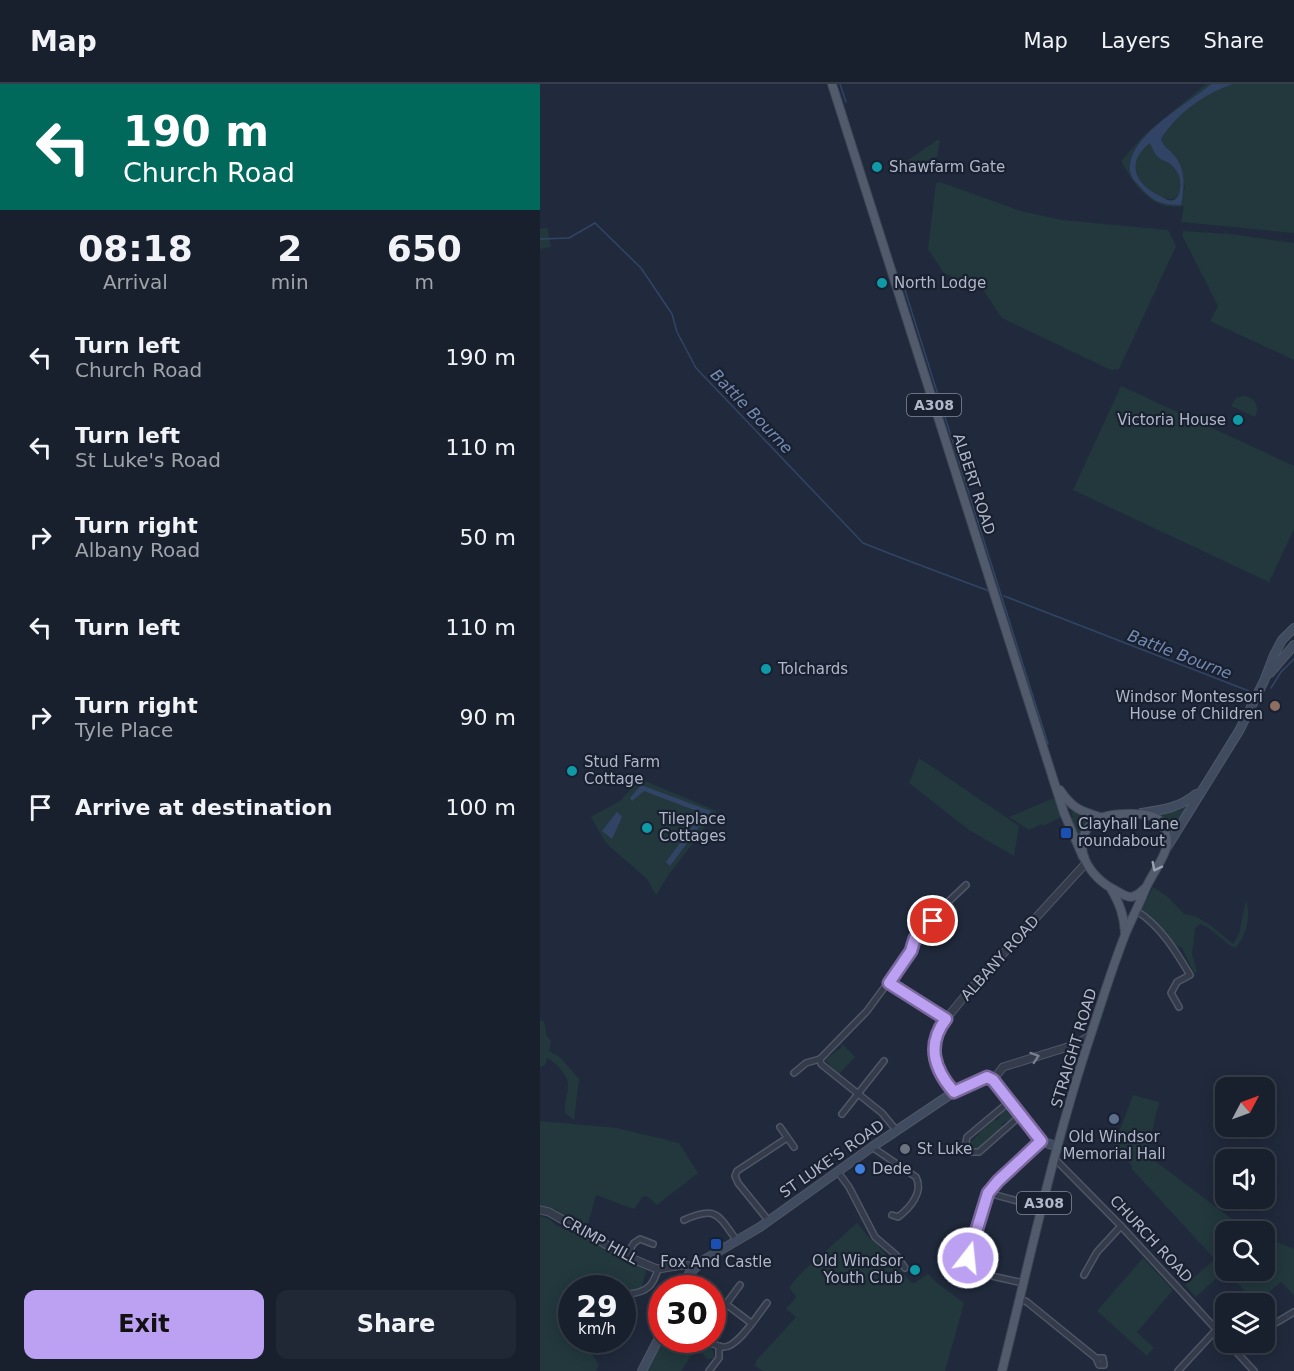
<!DOCTYPE html>
<style>
body{margin:0;font-family:"DejaVu Sans",sans-serif;background:#212835;color:#f1f3f6;height:100vh;display:flex;flex-direction:column;font-size:22px;white-space:nowrap}
*{box-sizing:border-box;margin:0}
p{font-size:20px;color:#9fa3aa}
.icon{flex:none;width:33px;height:33px;fill:none;stroke:currentColor;stroke-width:2;stroke-linecap:round;stroke-linejoin:round}
.map{position:relative;flex:1;overflow:hidden}
.side{display:flex;flex-direction:column;background:#18202d;width:540px}
.side>*{flex:none}
.guide{background:#00695c;color:#fff;overflow:hidden}
.needle{width:39px;rotate:49deg}
.tools{position:absolute;left:675px;top:993px;display:grid;gap:12px}
.tools a{display:grid;place-items:center;width:60px;height:60px;border-radius:12px;background:#18202d;box-shadow:0 3px 15px #0003,0 0 0 2px #363e49;font-size:30px}
.speed{position:absolute;left:18px;top:1191px;display:flex;gap:12px;font-size:30px;font-weight:700;text-align:center}
.speed>*{display:grid;place-content:center;width:78px;height:78px;border-radius:50%;background:#18202d;box-shadow:0 3px 15px #0003,0 0 0 2px #363e49;line-height:1}
.speed small{font-size:15px;font-weight:400}
.speed .limit{border:9px solid #d22;background:#fff;color:#111}
.pin{position:absolute;display:grid;place-items:center;width:51px;height:51px;color:#fff;margin:-26px;border:3px solid #fff;border-radius:50%;box-shadow:0 2px 6px #0007}
.me{position:absolute;width:66px;margin:-33px;rotate:16deg;stroke-linejoin:round;filter:drop-shadow(0 0 4px #0008)}
.turn{display:flex;align-items:center;gap:21px;height:126px;padding:0 24px;font-size:27px}
.turn .icon{width:78px;height:78px;stroke-width:2.5}
.turn b{display:block;font-size:42px;line-height:51px}
.eta{display:flex;justify-content:space-evenly;align-items:center;height:102px;text-align:center}
.eta b{font-size:36px;font-weight:700;line-height:42px}
.cta{display:flex;gap:12px;margin-top:auto;padding:12px 24px}
.cta a{flex:1;height:69px;border-radius:12px;background:#bca0f2;color:#111;font-size:24px;font-weight:700;line-height:69px;text-align:center}
.cta a+a{background:#212835;color:#f1f3f6}
ul{padding:0;list-style:none}
li{display:flex;align-items:center;gap:18px;height:90px;padding:0 24px}
li div{flex:1}
li b{display:block;font-size:22px}
li em{font-style:normal}
header{display:flex;align-items:center;gap:36px;box-sizing:border-box;height:84px;padding:0 30px;background:#18202d;border-bottom:2px solid #363e49}
header strong{font-size:28px}
nav{display:flex;gap:33px;margin-inline-start:auto;font-size:21px}
main{display:flex;flex:1;min-height:0}
.map>svg:first-child{display:block}
.green{fill:#22383d}
.water{fill:#324465;fill-rule:evenodd}
.lines{fill:none;stroke-linecap:round;stroke-linejoin:round}
.stream{stroke:#324465;stroke-width:1.5}
.minor-casing{stroke:#4f5767;stroke-width:8}
.tertiary-casing{stroke:#4f5767;stroke-width:9}
.secondary-casing{stroke:#4f5767;stroke-width:10}
.primary-casing{stroke:#3d4555;stroke-width:10}
.minor{stroke:#343c4c;stroke-width:5}
.tertiary{stroke:#343c4c;stroke-width:7}
.secondary{stroke:#414b5f;stroke-width:8}
.primary{stroke:#515b6c;stroke-width:8}
.oneway{stroke:#98a0b1}
.oneway2{stroke:#788090}
.route-casing{stroke:#7a689d;stroke-width:15}
.route{stroke:#bca0f2;stroke-width:10}
.culture-dot{fill:#0f9aa8;stroke:#192131;stroke-width:2}
.education-dot{fill:#8d6e63;stroke:#192131;stroke-width:2}
.transit-dot{fill:#1a4fb4;stroke:#192131;stroke-width:2}
.service-dot{fill:#5c6f8a;stroke:#192131;stroke-width:2}
.worship-dot{fill:#6b7280;stroke:#192131;stroke-width:2}
.shop-dot{fill:#3f7fe0;stroke:#192131;stroke-width:2}
.labels{text-anchor:middle;stroke-width:4.5;stroke-linejoin:round;paint-order:stroke}
.shield{fill:#192131;stroke:#828a9b;stroke-width:1.5}
.shield-label{font-size:14px;font-weight:bold;fill:#afb7c8}
.poi-label{font-size:15px;fill:#afb7c8;stroke:#192131;text-anchor:start}
.street-label{font-size:15px;fill:#afb7c8;stroke:#192131}
.water-label{font-size:16px;font-style:italic;fill:#748bb2;stroke:#192131}
</style>
<header>
<strong>Map</strong>
<nav><a>Map</a><a>Layers</a><a>Share</a></nav>
</header>
<main>
<section class="side">
<div class="guide">
<div class="turn"><svg class="icon" aria-label="left" viewBox="0 0 24 24"><path d="M17 20v-9H6M10 6l-5 5 5 5"/></svg><div><b>190 m</b>Church Road</div></div>
</div>
<div class="eta">
<div><b>08:18</b><p>Arrival</p></div>
<div><b>2</b><p>min</p></div>
<div><b>650</b><p>m</p></div>
</div>
<ul>
<li><svg class="icon" aria-label="left" viewBox="0 0 24 24"><path d="M17 20v-9H6M10 6l-5 5 5 5"/></svg><div><b>Turn left</b><p>Church Road</p></div><em>190 m</em></li>
<li><svg class="icon" aria-label="left" viewBox="0 0 24 24"><path d="M17 20v-9H6M10 6l-5 5 5 5"/></svg><div><b>Turn left</b><p>St Luke's Road</p></div><em>110 m</em></li>
<li><svg class="icon" aria-label="right" viewBox="0 0 24 24"><path d="M7 20v-9h11M14 6l5 5-5 5"/></svg><div><b>Turn right</b><p>Albany Road</p></div><em>50 m</em></li>
<li><svg class="icon" aria-label="left" viewBox="0 0 24 24"><path d="M17 20v-9H6M10 6l-5 5 5 5"/></svg><div><b>Turn left</b></div><em>110 m</em></li>
<li><svg class="icon" aria-label="right" viewBox="0 0 24 24"><path d="M7 20v-9h11M14 6l5 5-5 5"/></svg><div><b>Turn right</b><p>Tyle Place</p></div><em>90 m</em></li>
<li><svg class="icon" aria-label="arrive" viewBox="0 0 24 24"><path d="M6 21V4h12l-3 4 3 4H6"/></svg><div><b>Arrive at destination</b></div><em>100 m</em></li>
</ul>
<div class="cta"><a>Exit</a><a>Share</a></div>
</section>
<div class="map">
<svg width="754" height="1287" viewBox="0 0 754 1287">
<rect width="100%" height="100%" fill="#202a3c"/>
<g class="green">
<path d="M 666,0 L 671,0 C 650,20 567,62 596,98 C 600,102 604,109 609,112 C 618,117 631,118 640,121 L 645,103 L 633,71 L 625,64 L 621,55 C 635,33 666,4 693,0 C 712,0 735,0 754,0 L 754,149 L 641,138 L 644,122 C 612,128 595,102 581,77 L 605,50 Z"/>
<path d="M 397,56 L 400,57 L 394,88 L 367,77 Z"/>
<path d="M 610,58 L 620,75 C 630,78 636,82 639,93 C 653,143 575,98 600,67 C 602,64 607,61 610,58 Z"/>
<path d="M 400,98 L 481,127 L 522,136 L 628,146 L 636,162 L 579,285 L 571,286 L 462,234 L 444,207 L 404,189 L 388,165 L 396,99 Z"/>
<path d="M 7,144 L 11,163 L 0,165 L 0,145 Z"/>
<path d="M 643,147 L 690,150 L 754,159 L 754,276 L 670,237 L 678,222 L 643,153 Z"/>
<path d="M 581,302 L 754,382 L 754,445 L 729,498 L 533,406 Z"/>
<path d="M 704,312 C 715,314 720,322 715,333 L 691,322 L 696,314 Z"/>
<path d="M 379,674 L 479,742 L 474,772 L 429,746 L 369,699 Z"/>
<path d="M 100,695 L 177,727 L 127,793 L 116,811 L 107,795 L 66,759 L 51,733 L 80,717 Z"/>
<path d="M 514,714 L 521,733 L 503,742 L 502,740 L 489,746 L 469,733 Z"/>
<path d="M 645,723 L 646,726 L 631,751 L 629,748 L 634,739 L 629,746 L 619,730 L 641,726 Z"/>
<path d="M 533,725 L 553,734 L 541,754 L 538,750 L 536,751 L 530,734 L 533,733 L 531,728 Z"/>
<path d="M 613,803 L 629,814 L 644,830 C 664,832 678,848 693,860 L 699,850 L 706,816 C 711,830 707,853 695,864 C 682,858 674,844 660,840 L 655,844 L 652,870 L 657,888 L 654,889 L 642,864 L 630,858 L 616,838 L 602,825 Z"/>
<path d="M 401,819 L 408,824 L 411,831 L 405,835 L 398,830 L 394,824 Z"/>
<path d="M 0,936 L 4,938 L 7,952 L 11,957 L 9,967 L 20,973 L 39,995 L 34,1036 L 25,1029 C 24,1020 27,1014 28,1005 C 30,993 17,979 7,974 L 5,981 L 0,983 Z"/>
<path d="M 299,957 L 315,973 L 300,989 L 301,993 L 286,977 L 285,972 L 288,973 L 302,963 Z"/>
<path d="M 593,1011 L 619,1018 L 607,1068 L 604,1071 L 606,1073 L 607,1071 L 704,1144 L 712,1147 L 686,1148 L 685,1180 L 675,1172 L 673,1173 L 591,1084 L 592,1082 L 574,1061 Z"/>
<path d="M 466,1024 L 471,1025 L 475,1031 L 471,1038 L 465,1037 L 461,1041 L 464,1044 L 438,1066 L 430,1066 L 429,1062 L 430,1059 L 454,1034 L 455,1037 L 459,1035 L 462,1028 Z"/>
<path d="M 0,1037 L 77,1044 L 139,1059 L 158,1089 L 117,1121 L 108,1113 L 103,1112 L 94,1125 L 56,1111 L 47,1143 L 18,1130 L 17,1126 L 0,1122 Z"/>
<path d="M 0,1132 L 9,1135 L 17,1142 L 60,1160 L 103,1183 L 106,1186 L 101,1206 L 83,1208 L 82,1204 L 32,1204 L 32,1256 L 37,1256 L 34,1260 L 51,1269 L 59,1281 L 56,1287 L 0,1287 Z"/>
<path d="M 317,1139 L 331,1156 L 334,1154 L 340,1164 L 371,1198 L 374,1199 L 388,1190 L 397,1199 L 424,1219 L 405,1287 L 223,1287 L 215,1282 L 217,1276 L 256,1233 L 246,1225 L 256,1213 L 249,1203 L 262,1188 Z"/>
<path d="M 725,1153 L 754,1165 L 754,1211 L 741,1198 L 716,1219 L 687,1188 L 724,1186 Z"/>
<path d="M 603,1174 L 633,1206 L 597,1248 L 614,1264 L 607,1272 L 557,1227 Z"/>
<path d="M 674,1176 C 679,1176 682,1178 685,1183 L 683,1188 L 656,1213 L 645,1201 Z"/>
<path d="M 122,1256 L 159,1256 L 172,1262 L 174,1274 L 167,1275 L 163,1270 L 155,1269 L 150,1273 L 141,1287 L 105,1287 Z"/>
</g>
<g class="water">
<path d="M 671,0 L 693,0 C 663,10 638,29 621,55 C 624,63 627,64 633,70 C 646,84 645,103 641,121 C 623,122 612,117 600,103 C 598,100 593,96 592,93 C 577,57 650,19 671,0 ZM 610,59 C 612,62 613,67 616,71 C 622,79 630,75 637,88 C 640,93 641,100 640,106 C 639,110 638,115 633,116 C 629,118 624,114 620,112 C 595,100 585,78 610,59 Z"/>
<path d="M 101,701 L 171,727 L 130,782 L 126,778 L 162,729 L 104,707 L 92,717 L 90,714 Z"/>
<path d="M 77,728 L 82,733 L 72,755 L 62,747 Z"/>
</g>
<g class="lines">
<g class="stream">
<path d="M 300,0 L 306,18"/>
<path d="M 0,155 L 29,154 L 55,139 L 101,184 L 132,230 L 137,248 L 156,284 L 323,459 C 365,476 407,491 449,507"/>
<path d="M 364,203 L 508,660"/>
<path d="M 464,512 L 709,607"/>
<path d="M 731,604 L 741,588 L 754,575"/>
</g>
<g class="minor-casing">
<g id="minor">
<path d="M 407,819 L 426,801"/>
<path d="M 597,827 C 621,843 635,866 650,891 L 637,898 L 631,909 L 639,923"/>
<path d="M 349,899 L 406,935"/>
<path d="M 254,989 L 266,979 L 280,975"/>
<path d="M 469,1018 L 427,1053 L 425,1064 L 429,1068 L 439,1068 L 480,1032"/>
<path d="M 302,1030 L 344,977"/>
<path d="M 240,1043 L 254,1063"/>
<path d="M 356,1046 L 342,1029 L 281,980 L 280,975 L 327,927 L 371,867 L 375,854 L 393,837 L 400,841 L 410,838 L 413,827 L 407,819 L 400,818 C 390,822 390,828 393,837"/>
<path d="M 332,1063 L 376,1093 C 384,1108 370,1124 358,1133 L 352,1131"/>
<path d="M 515,1075 L 581,1142 L 686,1256"/>
<path d="M 298,1088 L 309,1103 L 335,1153 L 356,1171 L 365,1184"/>
<path d="M 448,1109 L 489,1120"/>
<path d="M 144,1136 C 177,1121 178,1131 197,1157"/>
<path d="M 228,1136 L 198,1099 L 195,1092 L 197,1087 L 247,1054"/>
<path d="M 86,1172 L 94,1159 L 100,1155 L 113,1160"/>
<path d="M 544,1191 L 557,1168 L 581,1142"/>
<path d="M 483,1199 L 434,1188 L 429,1181 L 428,1173 L 448,1109 L 458,1097 L 501,1057"/>
<path d="M 200,1201 L 186,1220 L 211,1239"/>
<path d="M 89,1210 C 107,1208 113,1202 118,1185"/>
<path d="M 480,1215 L 487,1218 L 556,1274 L 559,1281 L 564,1281 L 563,1274 L 556,1274"/>
<path d="M 724,1246 L 754,1228"/>
<path d="M 165,1256 C 170,1258 178,1263 183,1263 C 197,1265 219,1229 227,1219"/>
<path d="M 687,1258 L 714,1287"/>
<path d="M 695,1266 L 703,1258"/>
<path d="M 169,1287 L 179,1274 L 179,1262"/>
<path d="M 638,1287 L 676,1246"/>
</g>
</g>
<g class="tertiary-casing">
<g id="tertiary">
<path d="M 453,996 L 463,983 L 534,961 L 550,952"/>
<path d="M 414,1008 L 398,984 L 395,956 L 397,946 L 428,908 L 546,779"/>
<path d="M 0,1126 L 9,1128 L 86,1172 L 112,1183 L 118,1185 L 143,1181 L 155,1183"/>
</g>
</g>
<g class="secondary-casing">
<g id="secondary">
<path d="M 730,589 L 754,561"/>
<path d="M 601,729 C 622,726 639,724 656,710"/>
<path d="M 627,763 L 699,647 L 724,597 L 734,571 L 742,556 L 754,544"/>
<path d="M 142,1204 L 149,1190 L 162,1177 L 220,1143 L 332,1063 L 414,1008 L 447,993 L 453,996 L 501,1057 L 518,1063"/>
<path d="M 102,1287 L 122,1248"/>
</g>
</g>
<g class="primary-casing">
<g id="primary">
<path d="M 292,0 L 524,729 L 543,773"/>
<path d="M 520,706 C 532,724 540,727 560,733"/>
<path d="M 571,805 C 580,820 584,832 585,849"/>
<path d="M 462,1287 C 490,1175 514,1060 551,950 C 562,917 572,884 585,851 C 591,836 599,821 605,806 C 610,793 625,774 627,761 C 627,752 626,742 619,736 C 607,727 564,728 553,738 C 528,761 550,794 575,806 C 580,809 586,813 591,813 C 598,812 602,807 606,803"/>
</g>
</g>
<use href="#minor" class="minor"/>
<use href="#tertiary" class="tertiary"/>
<use href="#secondary" class="secondary"/>
<use href="#primary" class="primary"/>
</g>
<defs><path id="oneway-chevron" d="M-2-3.5L2.5 0L-2 3.5" fill="none" stroke-width="1.6" stroke-linecap="round" stroke-linejoin="round" transform="scale(1.5)"/></defs>
<use class="oneway" href="#oneway-chevron" transform="translate(616 783) rotate(117)"/>
<use class="oneway2" href="#oneway-chevron" transform="translate(495 973) rotate(-18)"/>
<g class="lines">
<g class="route-casing">
<path id="route" d="M 393,837 L 375,854 L 371,867 L 349,899 L 406,935 C 386,961 394,985 414,1008 L 447,993 L 453,996 L 501,1057 L 458,1097 L 448,1109 L 428,1174"/>
</g>
<use href="#route" class="route"/>
</g>
<g class="culture-dot">
<circle cx="337" cy="83" r="6"/>
<circle cx="342" cy="199" r="6"/>
<circle cx="698" cy="336" r="6"/>
<circle cx="226" cy="585" r="6"/>
<circle cx="32" cy="687" r="6"/>
<circle cx="107" cy="744" r="6"/>
<circle cx="375" cy="1186" r="6"/>
</g>
<circle class="education-dot" cx="735" cy="622" r="6"/>
<g class="transit-dot">
<rect x="520" y="743" width="12" height="12" rx="3"/>
<rect x="170" y="1154" width="12" height="12" rx="3"/>
</g>
<circle class="service-dot" cx="574" cy="1035" r="6"/>
<circle class="worship-dot" cx="365" cy="1065" r="6"/>
<circle class="shop-dot" cx="320" cy="1085" r="6"/>
<g class="labels">
<g class="shield">
<rect x="367" y="310" width="54" height="22" rx="4.5"/>
<rect x="477" y="1108" width="54" height="22" rx="4.5"/>
</g>
<g class="shield-label">
<text x="394" y="326">A308</text>
<text x="504" y="1124">A308</text>
</g>
<g class="poi-label">
<text x="349" y="88">Shawfarm Gate</text>
<text x="354" y="204">North Lodge</text>
<text x="686" y="341" text-anchor="end">Victoria House</text>
<text x="238" y="590">Tolchards</text>
<text x="723" y="618" text-anchor="end">Windsor Montessori<tspan x="723" dy="17">House of Children</tspan></text>
<text x="44" y="683">Stud Farm<tspan x="44" dy="17">Cottage</tspan></text>
<text x="119" y="740">Tileplace<tspan x="119" dy="17">Cottages</tspan></text>
<text x="538" y="745">Clayhall Lane<tspan x="538" dy="17">roundabout</tspan></text>
<text x="574" y="1058" text-anchor="middle">Old Windsor<tspan x="574" dy="17">Memorial Hall</tspan></text>
<text x="377" y="1070">St Luke</text>
<text x="332" y="1090">Dede</text>
<text x="363" y="1182" text-anchor="end">Old Windsor<tspan x="363" dy="17">Youth Club</tspan></text>
<text x="176" y="1183" text-anchor="middle">Fox And Castle</text>
</g>
<g class="street-label">
<text transform="translate(434 400) rotate(72)" y="5">ALBERT ROAD</text>
<text transform="translate(460 874) rotate(-48)" y="5">ALBANY ROAD</text>
<text transform="translate(534 964) rotate(-73)" y="5">STRAIGHT ROAD</text>
<text transform="translate(292 1075) rotate(-35)" y="5">ST LUKE'S ROAD</text>
<text transform="translate(611 1155) rotate(47)" y="5">CHURCH ROAD</text>
<text transform="translate(60 1156) rotate(29)" y="5">CRIMP HILL</text>
</g>
<g class="water-label">
<text transform="translate(212 327) rotate(46)" y="6">Battle Bourne</text>
<text transform="translate(640 570) rotate(21)" y="6">Battle Bourne</text>
</g>
</g>
</svg>
<div class="tools">
<a><svg class="needle" viewBox="-14 -14 28 28"><path d="M0-13l5 13h-10z" fill="#e53935"/><path d="M0 13l5-13h-10z" fill="#9fa3aa"/></svg></a>
<a><svg class="icon" aria-label="sound" viewBox="0 0 24 24"><path d="M4 9h4l5-4v14l-5-4H4zM17 9q2 3 0 6"/></svg></a>
<a><svg class="icon" aria-label="search" viewBox="0 0 24 24"><circle cx="10" cy="10" r="6"/><path d="M15 15l6 6"/></svg></a>
<a><svg class="icon" aria-label="layers" viewBox="0 0 24 24"><path d="M12 4l9 5-9 5-9-5zM3 14l9 5 9-5"/></svg></a>
</div>
<div class="speed"><div>29<small>km/h</small></div><div class="limit">30</div></div>
<div class="pin" style="left:393px;top:837px;background:#d93025"><svg class="icon" aria-label="arrive" viewBox="0 0 24 24"><path d="M6 21V4h12l-3 4 3 4H6"/></svg></div>
<svg class="me" style="left:428px;top:1174px" viewBox="-20 -20 40 40"><circle r="17" fill="#bca0f2" stroke="#fff" stroke-width="3"/><path d="M0-11L8 9 0 5-8 9z" fill="#fff"/></svg>
</div>
</main>
